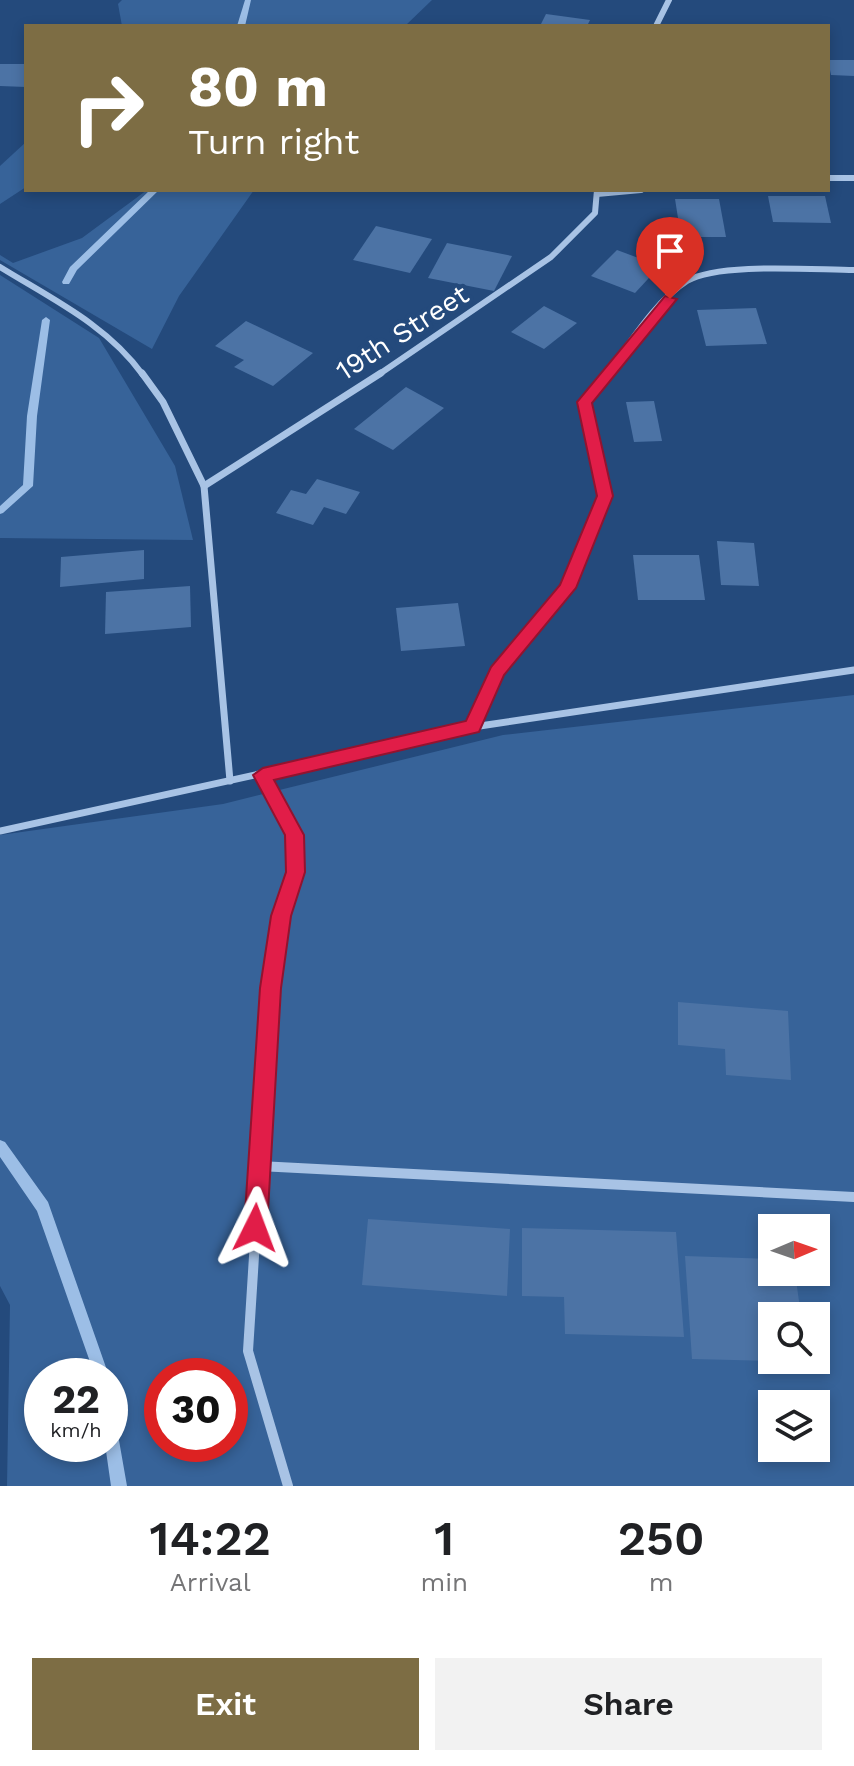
<!DOCTYPE html>
<style>
body{margin:0;font-family:"Work Sans",sans-serif;background:#f2f2f2;color:#202124;height:100vh;display:flex;flex-direction:column;font-size:30px;white-space:nowrap}
*{box-sizing:border-box;margin:0}
p{font-size:26px;color:#757577}
.icon{flex:none;width:44px;height:44px;fill:none;stroke:currentColor;stroke-width:2;stroke-linecap:round;stroke-linejoin:round}
.map{position:relative;height:1486px;overflow:hidden}
.panel{display:flex;flex-direction:column;background:#fff;flex:1}
.panel>*{flex:none}
.guide{position:absolute;left:24px;top:24px;width:806px;height:168px;border-radius:0px;box-shadow:0 4px 12px #0003;background:#7d6d44;color:#fff;overflow:hidden}
.needle{width:52px;rotate:88deg}
.tools{position:absolute;left:758px;top:1214px;display:grid;gap:16px}
.tools a{display:grid;place-items:center;width:72px;height:72px;border-radius:0px;background:#fff;box-shadow:0 4px 12px #0003;font-size:40px}
.speed{position:absolute;left:24px;top:1358px;display:flex;gap:16px;font-size:40px;font-weight:700;text-align:center}
.speed>*{display:grid;place-content:center;width:104px;height:104px;border-radius:50%;background:#fff;box-shadow:0 4px 12px #0003;line-height:1}
.speed small{font-size:20px;font-weight:400}
.speed .limit{border:12px solid #d22;background:#fff;color:#111}
.pin{position:absolute;display:grid;place-items:center;width:68px;height:68px;color:#fff;margin:-82px -34px;border-radius:50% 50% 50% 0;rotate:-45deg;box-shadow:0 0 8px #0007}
.pin .icon{rotate:45deg}
.me{position:absolute;width:88px;margin:-44px;rotate:3deg;stroke-linejoin:round;filter:drop-shadow(0 0 6px #0008)}
.turn{display:flex;align-items:center;gap:28px;height:168px;padding:0 32px;font-size:36px}
.turn .icon{width:104px;height:104px;stroke-width:2.5}
.turn b{display:block;font-size:56px;line-height:68px}
.eta{display:flex;justify-content:space-evenly;align-items:center;height:136px;text-align:center}
.eta b{font-size:48px;font-weight:600;line-height:56px}
.action{display:flex;gap:16px;margin-top:auto;padding:16px 32px}
.action a{flex:1;height:92px;border-radius:0px;background:#7d6d44;color:#fff;font-size:32px;font-weight:600;line-height:92px;text-align:center}
.action a+a{background:#f2f2f2;color:#202124}
.map>svg:first-child{display:block}
.green{fill:#376399;fill-rule:evenodd}
.lines{fill:none;stroke-linecap:round;stroke-linejoin:round}
.stream{fill:#9cbee6;fill-rule:evenodd}
.building{fill:#4c73a5}
.street-far2{stroke:#a8c3e5;stroke-width:6}
.street-far1{stroke:#a8c3e5;stroke-width:7}
.street{stroke:#a8c3e5;stroke-width:10}
.route{fill:#e11d48;stroke:#92132f;stroke-width:2}
.labels{text-anchor:middle;stroke-width:8;stroke-linejoin:round;paint-order:stroke}
.street-label{font-size:28px;fill:#fff;stroke:#244a7c}
</style>
<div class="map">
<svg width="854" height="1486" viewBox="0 0 854 1486">
<rect width="100%" height="100%" fill="#244a7c"/>
<g class="green">
<path d="M 122,0 L 432,0 L 405,26 L 122,26 L 118,4 Z"/>
<path d="M 26,142 L 26,187 L 0,204 L 0,166 Z"/>
<path d="M 147,190 L 254,190 L 179,296 L 152,349 L 0,260 L 0,255 L 13,263 L 82,238 Z"/>
<path d="M 0,275 L 99,338 L 175,466 L 193,540 L 0,538 Z"/>
<path d="M 854,695 L 854,1486 L 7,1486 L 10,1305 L 0,1286 L 0,835 L 223,804 L 503,735 ZM 772,1228 L 816,1228 L 816,1272 L 772,1272 ZM 772,1316 L 816,1316 L 816,1360 L 772,1360 ZM 42,1376 L 110,1376 L 110,1444 L 42,1444 ZM 162,1376 L 230,1376 L 230,1444 L 162,1444 ZM 772,1404 L 816,1404 L 816,1448 L 772,1448 Z"/>
</g>
<g class="lines">
<g class="stream">
<path d="M 245,0 L 251,0 L 245,26 L 237,26 Z"/>
<path d="M 150,190 L 159,190 L 77,270 L 69,284 L 63,284 L 62,282 L 70,267 Z"/>
<path d="M 46,317 L 50,320 L 37,416 L 33,486 L 3,513 L 0,514 L 0,506 L 23,485 L 27,416 L 42,320 Z"/>
<path d="M 0,1140 L 5,1142 L 48,1202 L 109,1376 L 95,1376 L 37,1211 L 0,1157 Z"/>
<path d="M 110,1422 L 115,1424 L 117,1429 L 127,1486 L 111,1486 L 105,1444 L 110,1444 Z"/>
</g>
</g>
<g class="building">
<path d="M 546,14 L 590,20 L 587,26 L 540,26 Z"/>
<path d="M 828,60 L 854,60 L 854,76 L 831,75 Z"/>
<path d="M 0,64 L 26,64 L 26,87 L 0,86 Z"/>
<path d="M 768,196 L 825,196 L 831,223 L 773,222 Z"/>
<path d="M 675,199 L 719,199 L 726,237 L 681,237 Z"/>
<path d="M 376,226 L 432,239 L 410,273 L 353,260 Z"/>
<path d="M 447,243 L 512,256 L 494,291 L 428,278 Z"/>
<path d="M 617,250 L 660,266 L 635,293 L 591,276 Z"/>
<path d="M 544,306 L 577,323 L 544,349 L 511,332 Z"/>
<path d="M 756,308 L 767,344 L 706,346 L 697,310 Z"/>
<path d="M 246,321 L 313,353 L 273,386 L 234,367 L 244,360 L 215,346 Z"/>
<path d="M 406,387 L 444,408 L 393,450 L 354,429 Z"/>
<path d="M 654,401 L 662,441 L 634,442 L 626,402 Z"/>
<path d="M 317,479 L 360,492 L 346,514 L 324,507 L 313,525 L 276,513 L 291,490 L 306,494 Z"/>
<path d="M 717,541 L 754,543 L 759,586 L 721,585 Z"/>
<path d="M 144,550 L 144,579 L 60,587 L 61,557 Z"/>
<path d="M 633,555 L 699,555 L 705,600 L 638,600 Z"/>
<path d="M 190,586 L 191,627 L 105,634 L 106,592 Z"/>
<path d="M 458,603 L 465,646 L 401,651 L 396,608 Z"/>
<path d="M 678,1002 L 788,1011 L 791,1080 L 726,1075 L 725,1049 L 678,1045 Z"/>
<path d="M 368,1219 L 510,1229 L 507,1296 L 362,1285 Z"/>
<path d="M 522,1228 L 676,1232 L 684,1337 L 565,1334 L 564,1297 L 522,1296 Z"/>
<path d="M 685,1256 L 772,1259 L 772,1272 L 795,1272 L 801,1316 L 772,1316 L 772,1361 L 692,1359 Z"/>
</g>
<g class="lines">
<g class="street-far2">
<path d="M 656,26 L 669,0"/>
<path d="M 828,178 L 854,178"/>
<path d="M 597,194 L 641,190"/>
<path d="M 0,267 C 52,299 107,325 143,375"/>
<path d="M 378,375 L 551,257 L 595,213 L 597,190"/>
<path d="M 606,375 C 629,345 654,302 687,281 C 719,262 815,270 854,270"/>
</g>
<g class="street-far1">
<path d="M 142,373 L 163,402 L 204,486 L 230,781"/>
<path d="M 204,486 L 381,373"/>
<path d="M 473,727 L 497,672 L 568,588 L 605,496 L 585,402 L 607,373"/>
<path d="M 263,775 L 294,835 L 295,860"/>
<path d="M 0,831 L 473,727 L 854,670"/>
</g>
<g class="street">
<path d="M 259,1166 L 854,1197"/>
<path d="M 288,1486 L 248,1351 L 271,988 L 281,916 L 296,872 L 295,858"/>
</g>
</g>
<path class="route" d="M 665,296 L 677,299 L 592,403 L 613,496 L 576,588 L 504,675 L 479,732 L 274,780 L 304,835 L 305,872 L 291,916 L 281,988 L 267,1228 L 263,1236 L 255,1239 L 247,1236 L 244,1228 L 260,988 L 271,916 L 286,872 L 285,835 L 253,775 L 263,768 L 466,721 L 491,667 L 560,585 L 597,496 L 577,402 Z"/>
<g class="labels">
<g class="street-label">
<text transform="translate(402 332) rotate(-33)" y="10">19th Street</text>
</g>
</g>
</svg>
<div class="tools">
<a><svg class="needle" viewBox="-14 -14 28 28"><path d="M0-13l5 13h-10z" fill="#e53935"/><path d="M0 13l5-13h-10z" fill="#757577"/></svg></a>
<a><svg class="icon" aria-label="search" viewBox="0 0 24 24"><circle cx="10" cy="10" r="6"/><path d="M15 15l6 6"/></svg></a>
<a><svg class="icon" aria-label="layers" viewBox="0 0 24 24"><path d="M12 4l9 5-9 5-9-5zM3 14l9 5 9-5"/></svg></a>
</div>
<div class="speed"><div>22<small>km/h</small></div><div class="limit">30</div></div>
<div class="pin" style="left:670px;top:299px;background:#d93025"><svg class="icon" aria-label="arrive" viewBox="0 0 24 24"><path d="M6 21V4h12l-3 4 3 4H6"/></svg></div>
<svg class="me" style="left:255px;top:1228px" viewBox="-20 -20 40 40"><path d="M0-17L14 15 0 8-14 15z" fill="#e11d48" stroke="#fff" stroke-width="4"/></svg>
<div class="guide">
<div class="turn"><svg class="icon" aria-label="right" viewBox="0 0 24 24"><path d="M7 20v-9h11M14 6l5 5-5 5"/></svg><div><b>80 m</b>Turn right</div></div>
</div>
</div>
<section class="panel">
<div class="eta">
<div><b>14:22</b><p>Arrival</p></div>
<div><b>1</b><p>min</p></div>
<div><b>250</b><p>m</p></div>
</div>
<div class="action"><a>Exit</a><a>Share</a></div>
</section>
